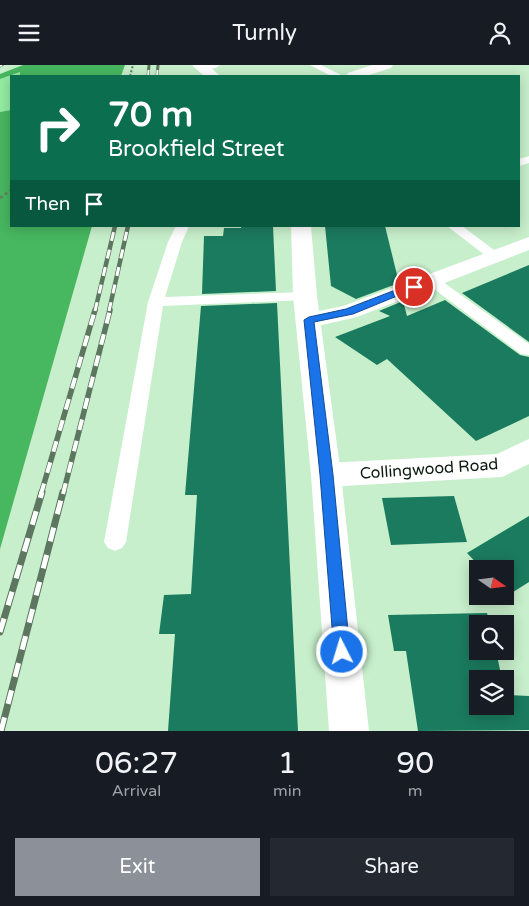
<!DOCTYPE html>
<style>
body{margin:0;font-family:"Varela Round",sans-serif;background:#242831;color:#f1f3f6;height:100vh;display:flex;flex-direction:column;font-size:19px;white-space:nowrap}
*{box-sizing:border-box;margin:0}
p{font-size:16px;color:#9ea1a6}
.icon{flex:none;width:28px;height:28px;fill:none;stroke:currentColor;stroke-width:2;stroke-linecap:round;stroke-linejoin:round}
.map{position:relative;height:666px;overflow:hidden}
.drawer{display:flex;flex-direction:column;background:#171b24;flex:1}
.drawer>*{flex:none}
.guide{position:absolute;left:10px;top:10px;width:510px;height:152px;border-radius:0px;box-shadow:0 2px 12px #0003;background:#0b6e4f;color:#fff;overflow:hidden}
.needle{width:32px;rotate:104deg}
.tools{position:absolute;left:469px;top:495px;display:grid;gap:10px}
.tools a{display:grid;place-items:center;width:45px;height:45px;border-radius:0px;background:#171b24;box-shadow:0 2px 12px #0003;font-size:25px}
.pin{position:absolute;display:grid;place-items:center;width:42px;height:42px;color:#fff;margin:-21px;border:2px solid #fff;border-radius:50%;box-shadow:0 1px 5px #0007}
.me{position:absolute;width:55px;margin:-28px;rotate:355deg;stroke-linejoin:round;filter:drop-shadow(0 0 4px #0008)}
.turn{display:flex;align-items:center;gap:18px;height:105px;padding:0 15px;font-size:22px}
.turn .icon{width:65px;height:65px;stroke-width:2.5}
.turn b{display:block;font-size:35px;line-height:42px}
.then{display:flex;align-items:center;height:48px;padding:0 15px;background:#0003;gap:10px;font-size:19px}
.eta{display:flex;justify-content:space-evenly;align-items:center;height:85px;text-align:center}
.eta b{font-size:30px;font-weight:600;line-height:35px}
.action{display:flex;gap:10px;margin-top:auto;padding:10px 15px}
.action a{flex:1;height:58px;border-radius:0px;background:#8c9099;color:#fff;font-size:20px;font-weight:600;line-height:58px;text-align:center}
.action a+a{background:#242831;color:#f1f3f6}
header{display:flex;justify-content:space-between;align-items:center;height:65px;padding:0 15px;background:#171b24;font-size:22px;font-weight:600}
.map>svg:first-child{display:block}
.green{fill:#94eca2}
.forest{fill:#47b760}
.building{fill:#1b7b5e}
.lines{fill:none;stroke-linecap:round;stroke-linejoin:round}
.path-far1{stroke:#627c65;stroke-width:2;stroke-dasharray:2 2;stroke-linecap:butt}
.path{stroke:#627c65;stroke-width:2.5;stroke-dasharray:3 3;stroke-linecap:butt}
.service{fill:#fff;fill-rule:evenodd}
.minor{fill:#fff;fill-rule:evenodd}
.tertiary{fill:#fff;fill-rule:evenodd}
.rail-far3-casing{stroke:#5c765f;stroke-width:3}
.rail-far2-casing{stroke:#5c765f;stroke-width:4.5}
.rail-far1-casing{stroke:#5c765f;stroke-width:5.5}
.rail-casing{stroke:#5c765f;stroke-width:7}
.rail-far3{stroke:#fff;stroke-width:2;stroke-dasharray:6;stroke-linecap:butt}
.rail-far2{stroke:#fff;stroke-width:3;stroke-dasharray:9;stroke-linecap:butt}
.rail-far1{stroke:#fff;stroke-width:4;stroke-dasharray:11;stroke-linecap:butt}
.rail{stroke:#fff;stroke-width:5;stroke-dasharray:14;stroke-linecap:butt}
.route{fill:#1a73e8;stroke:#114b97}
.labels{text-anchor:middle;stroke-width:5;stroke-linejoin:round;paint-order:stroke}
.street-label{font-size:16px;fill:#0b1a0e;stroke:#fff}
</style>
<header><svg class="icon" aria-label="menu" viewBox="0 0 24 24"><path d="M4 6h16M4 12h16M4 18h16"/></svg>Turnly<svg class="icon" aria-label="person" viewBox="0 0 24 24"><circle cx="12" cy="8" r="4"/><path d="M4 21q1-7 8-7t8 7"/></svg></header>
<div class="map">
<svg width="529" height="666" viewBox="0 0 529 666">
<rect width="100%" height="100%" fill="#c7efcb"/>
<path class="green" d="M 20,7 L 20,11 L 11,11 L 11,45 L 0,47 L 0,14 Z"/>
<g class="forest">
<path d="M 23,0 L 125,0 L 121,11 L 20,11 L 20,7 L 0,14 L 0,9 Z"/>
<path d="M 11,45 L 11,161 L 92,161 L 0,484 L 0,47 Z"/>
</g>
<g class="building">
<path d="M 241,161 L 273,161 L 276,226 L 202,229 L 204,171 L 223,171 L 224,163 L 241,163 Z"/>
<path d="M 325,161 L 385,161 L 399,218 L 356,234 L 331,221 Z"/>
<path d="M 529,200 L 529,277 L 462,228 Z"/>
<path d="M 445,235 L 520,290 L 529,292 L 529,351 L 476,376 L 387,294 L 377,300 L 335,272 L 390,251 L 379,246 L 403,236 L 407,251 Z"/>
<path d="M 277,238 L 298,666 L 168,666 L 175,569 L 159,569 L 164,530 L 191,529 L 197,430 L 185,430 L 201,241 Z"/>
<path d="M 454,431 L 467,477 L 391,480 L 382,433 Z"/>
<path d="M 529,451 L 529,517 L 507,531 L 505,529 L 505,504 L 482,504 L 467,488 Z"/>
<path d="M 487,548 L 490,559 L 478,559 L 478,586 L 496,586 L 502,614 L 478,614 L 478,641 L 505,641 L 505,627 L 506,630 L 529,631 L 529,665 L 418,666 L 406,586 L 394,586 L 388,550 Z"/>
</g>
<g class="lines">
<path class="path-far1" d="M 130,11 L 133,0"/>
<path class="path" d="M 0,133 L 11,125"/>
<g class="service">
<path d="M 203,0 L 220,0 L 216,3 L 199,5 L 199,1 Z"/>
<path d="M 310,0 L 321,0 L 343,11 L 331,11 Z"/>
<path d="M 529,91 L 529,98 L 519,101 L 519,94 Z"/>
<path d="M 176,161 L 189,161 L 182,177 L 165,232 L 305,227 L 310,228 L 312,231 L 310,234 L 305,235 L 163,241 L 126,477 L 122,483 L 115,486 L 108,483 L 104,477 L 148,237 L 168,177 Z"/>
<path d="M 447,161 L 462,161 L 502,191 L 500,194 L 490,194 Z"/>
<path d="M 431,211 L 436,212 L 529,279 L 529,290 L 521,289 L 426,218 L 424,215 L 426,212 Z"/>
</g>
<g class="minor">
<path d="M 529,172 L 529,185 L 357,252 L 309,263 L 300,260 L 297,255 L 300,250 L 343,241 Z"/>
<path d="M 529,374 L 529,399 L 502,412 L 326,422 L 315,419 L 311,410 L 315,401 L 326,398 L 497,389 Z"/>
</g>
<g class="tertiary">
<path d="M 192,0 L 208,0 L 220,11 L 204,11 Z"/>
<path d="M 372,0 L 393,0 L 391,3 L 366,11 L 346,11 L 348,8 Z"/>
<path d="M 291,161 L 311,161 L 317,231 L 341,410 L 369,666 L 329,666 L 311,410 L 293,231 Z"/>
</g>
<g class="rail-far3-casing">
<g id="rail-far3">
<path d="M 0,1 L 2,0"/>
<path d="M 148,11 L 149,0"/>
<path d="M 157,11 L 158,0"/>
</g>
</g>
<g class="rail-far2-casing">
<g id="rail-far2">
<path d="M 95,246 L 115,161"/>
<path d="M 109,246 L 128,161"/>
</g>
</g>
<g class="rail-far1-casing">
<g id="rail-far1">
<path d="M 41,429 L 95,245"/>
<path d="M 63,429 L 110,245"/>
</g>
</g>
<g class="rail-casing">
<g id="rail">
<path d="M 0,567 L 42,427"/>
<path d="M 1,666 L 63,427"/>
</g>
</g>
<use href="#rail-far3" class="rail-far3"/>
<use href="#rail-far2" class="rail-far2"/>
<use href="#rail-far1" class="rail-far1"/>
<use href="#rail" class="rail"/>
</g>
<path class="route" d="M 411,219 L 414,219 L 419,222 L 353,249 L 314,257 L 333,410 L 350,587 L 348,593 L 342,595 L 337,593 L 334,587 L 320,410 L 304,255 L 309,252 L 346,244 Z"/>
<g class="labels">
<g class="street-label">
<text transform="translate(429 403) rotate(-4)" y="6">Collingwood Road</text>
</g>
</g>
</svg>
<div class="tools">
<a><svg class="needle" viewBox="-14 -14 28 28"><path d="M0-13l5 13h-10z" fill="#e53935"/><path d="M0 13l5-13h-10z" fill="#9ea1a6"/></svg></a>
<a><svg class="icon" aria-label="search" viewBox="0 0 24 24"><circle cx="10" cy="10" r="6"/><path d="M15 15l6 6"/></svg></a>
<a><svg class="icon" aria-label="layers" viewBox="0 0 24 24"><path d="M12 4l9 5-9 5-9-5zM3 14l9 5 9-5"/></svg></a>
</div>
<div class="pin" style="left:414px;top:222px;background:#d93025"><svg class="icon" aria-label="arrive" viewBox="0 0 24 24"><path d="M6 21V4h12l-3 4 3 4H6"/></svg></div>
<svg class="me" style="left:342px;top:587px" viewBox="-20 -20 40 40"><circle r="17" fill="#1a73e8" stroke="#fff" stroke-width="3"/><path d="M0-11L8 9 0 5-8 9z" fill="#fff"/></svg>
<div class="guide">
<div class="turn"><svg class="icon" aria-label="right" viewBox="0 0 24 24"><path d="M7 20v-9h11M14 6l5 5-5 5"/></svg><div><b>70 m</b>Brookfield Street</div></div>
<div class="then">Then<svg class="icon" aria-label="arrive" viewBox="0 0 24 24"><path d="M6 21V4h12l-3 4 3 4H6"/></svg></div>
</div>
</div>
<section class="drawer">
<div class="eta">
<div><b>06:27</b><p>Arrival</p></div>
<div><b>1</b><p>min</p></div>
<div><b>90</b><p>m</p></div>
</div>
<div class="action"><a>Exit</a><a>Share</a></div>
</section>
